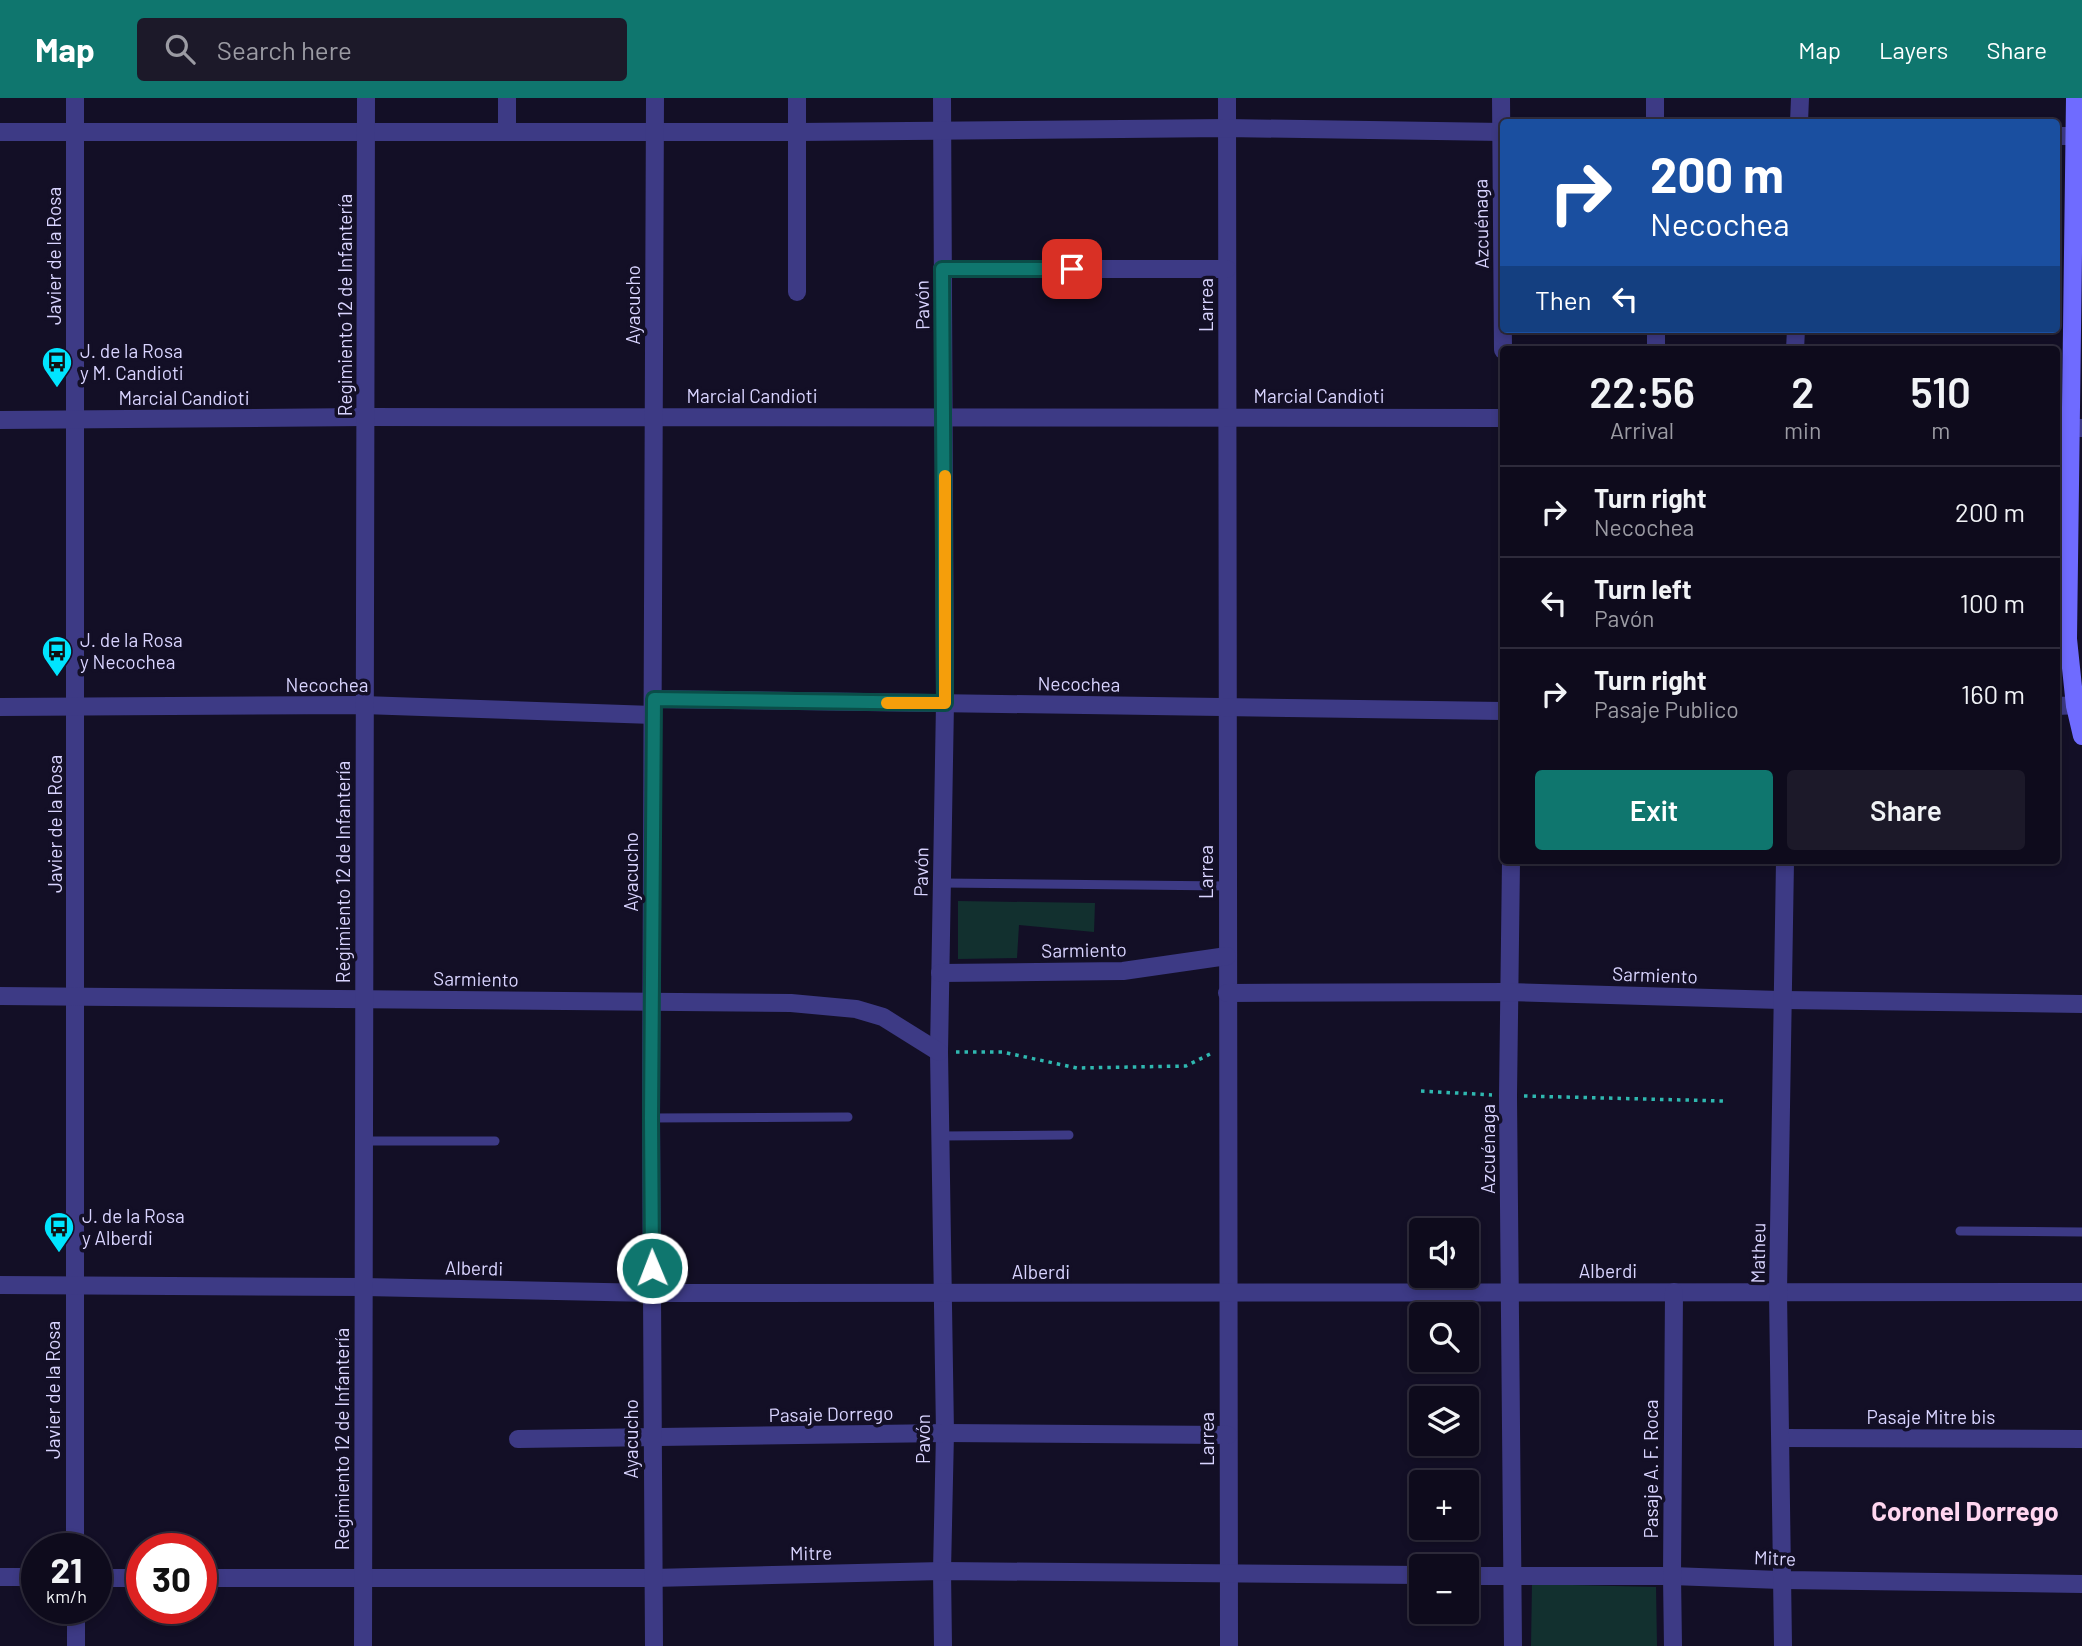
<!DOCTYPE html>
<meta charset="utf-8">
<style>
body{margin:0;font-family:Barlow,sans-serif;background:#1c1929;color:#f1f3f6;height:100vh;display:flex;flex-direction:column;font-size:26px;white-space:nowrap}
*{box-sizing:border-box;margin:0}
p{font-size:23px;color:#9b9ba3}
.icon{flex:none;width:38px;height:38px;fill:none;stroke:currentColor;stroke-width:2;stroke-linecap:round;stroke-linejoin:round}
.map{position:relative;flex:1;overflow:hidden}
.side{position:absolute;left:1500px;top:248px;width:560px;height:518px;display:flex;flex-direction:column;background:#0e0b1c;border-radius:7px;box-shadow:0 4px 10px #0003,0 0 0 2px #2e2b3b}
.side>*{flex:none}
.banner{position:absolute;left:1500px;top:21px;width:560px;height:214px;border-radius:7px;box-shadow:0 4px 10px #0003,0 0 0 2px #2e2b3b;background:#1a4fa0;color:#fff;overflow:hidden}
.buttons{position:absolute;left:1409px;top:1120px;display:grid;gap:14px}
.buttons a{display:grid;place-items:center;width:70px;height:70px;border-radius:7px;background:#0e0b1c;box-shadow:0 4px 10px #0003,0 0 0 2px #2e2b3b;font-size:35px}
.speed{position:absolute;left:21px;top:1435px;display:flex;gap:14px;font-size:35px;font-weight:700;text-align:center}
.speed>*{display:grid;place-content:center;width:91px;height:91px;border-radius:50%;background:#0e0b1c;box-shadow:0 4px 10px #0003,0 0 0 2px #2e2b3b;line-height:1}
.speed small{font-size:18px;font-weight:400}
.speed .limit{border:10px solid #d22;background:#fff;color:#111}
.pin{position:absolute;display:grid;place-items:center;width:60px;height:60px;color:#fff;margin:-30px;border-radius:14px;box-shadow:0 4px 10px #0006}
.me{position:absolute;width:77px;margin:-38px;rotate:359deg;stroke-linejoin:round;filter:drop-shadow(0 0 5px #0008)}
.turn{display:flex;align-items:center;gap:24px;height:147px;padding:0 35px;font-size:32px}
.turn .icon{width:91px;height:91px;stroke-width:2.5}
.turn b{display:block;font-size:49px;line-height:60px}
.then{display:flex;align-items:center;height:66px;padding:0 35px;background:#0003;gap:14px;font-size:26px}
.eta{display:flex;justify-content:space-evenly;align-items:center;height:119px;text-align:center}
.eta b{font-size:42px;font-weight:600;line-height:49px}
.primary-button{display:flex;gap:14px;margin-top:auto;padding:14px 35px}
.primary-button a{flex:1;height:80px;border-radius:7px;background:#0f766e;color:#fff;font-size:28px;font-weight:600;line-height:80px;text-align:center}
.primary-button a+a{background:#1c1929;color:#f1f3f6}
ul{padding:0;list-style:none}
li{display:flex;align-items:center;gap:21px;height:91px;padding:0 35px;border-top:2px solid #2e2b3b}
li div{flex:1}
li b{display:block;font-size:26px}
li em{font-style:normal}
header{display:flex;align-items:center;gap:42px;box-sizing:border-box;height:98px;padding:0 35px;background:#0f766e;color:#fff}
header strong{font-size:33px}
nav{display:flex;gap:38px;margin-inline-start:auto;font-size:24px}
.search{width:490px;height:63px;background:#1c1929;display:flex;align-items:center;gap:18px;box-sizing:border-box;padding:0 24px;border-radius:7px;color:#9b9ba3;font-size:26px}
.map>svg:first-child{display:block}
.green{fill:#12302f}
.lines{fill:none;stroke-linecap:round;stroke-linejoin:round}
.path{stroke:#2fb8b0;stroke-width:3.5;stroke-dasharray:3.5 5;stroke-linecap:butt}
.service{stroke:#3d3a85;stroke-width:9}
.minor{stroke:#3d3a85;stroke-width:18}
.secondary{stroke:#6f6bff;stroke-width:18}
.route-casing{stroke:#0a4d48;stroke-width:18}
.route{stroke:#0f766e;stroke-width:12}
.slow{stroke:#f59e0b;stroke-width:12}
.labels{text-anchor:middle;stroke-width:7;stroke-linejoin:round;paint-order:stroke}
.street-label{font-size:19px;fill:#d9d4ff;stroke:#130f26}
.poi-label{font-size:19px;fill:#d9d4ff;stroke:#130f26;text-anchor:start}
.district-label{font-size:26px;font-weight:bold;fill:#ffd6f0;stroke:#130f26}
</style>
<header>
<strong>Map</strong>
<div class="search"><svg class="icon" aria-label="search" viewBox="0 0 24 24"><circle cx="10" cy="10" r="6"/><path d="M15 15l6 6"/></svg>Search here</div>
<nav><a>Map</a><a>Layers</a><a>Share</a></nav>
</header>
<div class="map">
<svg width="2082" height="1548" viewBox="0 0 2082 1548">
<rect width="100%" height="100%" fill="#130f26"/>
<g class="green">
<path d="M 958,803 L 1095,805 L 1094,834 L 1019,827 L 1017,860 L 958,861 Z"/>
<path d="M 1532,1486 L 1656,1489 L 1657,1548 L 1531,1548 Z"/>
</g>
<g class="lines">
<g class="path">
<path d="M 956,954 L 1002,954 L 1077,970 L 1186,968 L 1210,956"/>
<path d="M 1421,993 L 1492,997"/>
<path d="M 1524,998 L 1724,1003"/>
</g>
<g class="service">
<path d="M 942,785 L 1227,788"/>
<path d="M 651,1020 L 848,1019"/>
<path d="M 940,1038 L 1069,1037"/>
<path d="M 365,1043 L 495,1043"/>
<path d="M 1960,1133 L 2082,1134"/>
</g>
<g class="minor">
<path d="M 75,0 L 75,1451"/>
<path d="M 942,0 L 945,605 L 939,954 L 945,1335 L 942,1473 L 943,1548"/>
<path d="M 1227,0 L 1229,1548"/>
<path d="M 1501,0 L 1503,252"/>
<path d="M 1655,0 L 1655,24"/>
<path d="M 1799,24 L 1800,0"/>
<path d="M 507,33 L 507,0"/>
<path d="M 0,34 L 798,34 L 1227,30 L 1503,34"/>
<path d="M 2056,38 L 2082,38"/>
<path d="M 942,171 L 1227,171"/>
<path d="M 797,194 L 797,0"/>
<path d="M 1656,231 L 1656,252"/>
<path d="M 1795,252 L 1796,231"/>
<path d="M 0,322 L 365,319 L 1503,320"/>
<path d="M 2056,330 L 2082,330"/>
<path d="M 654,601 L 1503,613"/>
<path d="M 2056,608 L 2082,607"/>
<path d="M 0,609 L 363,607 L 653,617"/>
<path d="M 1511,763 L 1508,998 L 1513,1548"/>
<path d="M 940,875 L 1123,873 L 1227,858"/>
<path d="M 1227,895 L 1508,894 L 1784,902 L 2082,906"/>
<path d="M 0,898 L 791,905 L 856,911 L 883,919 L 939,954"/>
<path d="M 0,1187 L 364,1189 L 652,1195 L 2082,1194"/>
<path d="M 1781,1340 L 2082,1341"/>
<path d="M 518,1341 L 945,1335 L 1228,1337"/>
<path d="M 1466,1478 L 1672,1478 L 1783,1482 L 2082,1486"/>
<path d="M 0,1479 L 37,1479"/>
<path d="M 96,1480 L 142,1480"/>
<path d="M 201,1480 L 653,1480 L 942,1473 L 1421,1477"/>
<path d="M 76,1510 L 76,1548"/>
<path d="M 363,1548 L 366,0"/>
<path d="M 654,1548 L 651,1020 L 655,0"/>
<path d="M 1673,1548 L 1672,1478 L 1674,1194"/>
<path d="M 1783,1548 L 1778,1194 L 1785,763"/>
</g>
<path class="secondary" d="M 2075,0 L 2068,541 L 2075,608 L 2082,638"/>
</g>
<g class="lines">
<g class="route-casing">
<path id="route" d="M 652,1170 L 651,1020 L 654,601 L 945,605 L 942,171 L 1072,171"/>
</g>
<use href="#route" class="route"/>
<path class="slow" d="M 887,605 L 945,605 L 945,378"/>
</g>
<defs>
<g id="bus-pin" transform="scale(1.575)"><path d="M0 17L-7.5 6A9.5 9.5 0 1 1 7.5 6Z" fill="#00e5ff" stroke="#130f26"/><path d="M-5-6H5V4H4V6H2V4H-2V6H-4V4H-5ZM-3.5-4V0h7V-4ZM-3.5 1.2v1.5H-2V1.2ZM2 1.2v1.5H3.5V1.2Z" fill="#111"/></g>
</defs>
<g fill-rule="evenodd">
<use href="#bus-pin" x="57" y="264"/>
<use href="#bus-pin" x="57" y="553"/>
<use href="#bus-pin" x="59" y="1129"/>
</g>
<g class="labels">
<g class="street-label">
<text transform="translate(1481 126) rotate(-91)" y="7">Azcuénaga</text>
<text transform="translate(54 158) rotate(-90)" y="7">Javier de la Rosa</text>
<text transform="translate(345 207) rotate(-90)" y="7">Regimiento 12 de Infantería</text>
<text transform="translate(633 207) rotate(-90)" y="7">Ayacucho</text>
<text transform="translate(922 207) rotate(-91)" y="7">Pavón</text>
<text transform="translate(1206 207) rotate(-90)" y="7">Larrea</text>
<text x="752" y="305">Marcial Candioti</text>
<text x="1319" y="305">Marcial Candioti</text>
<text x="184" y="307">Marcial Candioti</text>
<text transform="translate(1079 586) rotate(1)" y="7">Necochea</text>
<text x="327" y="594">Necochea</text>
<text transform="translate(55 726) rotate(-90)" y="7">Javier de la Rosa</text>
<text transform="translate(343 774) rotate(-90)" y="7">Regimiento 12 de Infantería</text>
<text transform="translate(631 774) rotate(-90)" y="7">Ayacucho</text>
<text transform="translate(921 774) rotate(-89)" y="7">Pavón</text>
<text transform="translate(1206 774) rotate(-90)" y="7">Larrea</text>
<text transform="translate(1084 852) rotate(-1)" y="7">Sarmiento</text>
<text transform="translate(1655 877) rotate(2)" y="7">Sarmiento</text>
<text transform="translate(476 881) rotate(1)" y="7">Sarmiento</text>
<text transform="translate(1488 1051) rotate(-90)" y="7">Azcuénaga</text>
<text transform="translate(1758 1155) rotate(-89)" y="7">Matheu</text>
<text transform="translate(474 1170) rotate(1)" y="7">Alberdi</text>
<text x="1608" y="1180">Alberdi</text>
<text x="1041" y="1181">Alberdi</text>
<text transform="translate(53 1292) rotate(-90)" y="7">Javier de la Rosa</text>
<text transform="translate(831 1316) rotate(-1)" y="7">Pasaje Dorrego</text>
<text x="1931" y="1326">Pasaje Mitre bis</text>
<text transform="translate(342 1341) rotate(-90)" y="7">Regimiento 12 de Infantería</text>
<text transform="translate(631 1341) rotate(-90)" y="7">Ayacucho</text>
<text transform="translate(923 1341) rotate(-90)" y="7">Pavón</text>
<text transform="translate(1207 1341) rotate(-90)" y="7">Larrea</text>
<text transform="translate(1651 1371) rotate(-90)" y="7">Pasaje A. F. Roca</text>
<text transform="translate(811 1455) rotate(-1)" y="7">Mitre</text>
<text transform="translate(1775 1460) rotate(2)" y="7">Mitre</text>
</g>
<g class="poi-label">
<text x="80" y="260">J. de la Rosa<tspan x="80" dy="22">y M. Candioti</tspan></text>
<text x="80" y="549">J. de la Rosa<tspan x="80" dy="22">y Necochea</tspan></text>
<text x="82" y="1125">J. de la Rosa<tspan x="82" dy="22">y Alberdi</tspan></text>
</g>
<g class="district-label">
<text x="1965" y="1423">Coronel Dorrego</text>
</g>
</g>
</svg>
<div class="buttons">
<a><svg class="icon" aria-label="sound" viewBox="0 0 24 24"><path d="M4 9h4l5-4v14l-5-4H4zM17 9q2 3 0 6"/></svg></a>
<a><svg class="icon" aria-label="search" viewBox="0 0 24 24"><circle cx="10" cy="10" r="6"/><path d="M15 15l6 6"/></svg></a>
<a><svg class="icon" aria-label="layers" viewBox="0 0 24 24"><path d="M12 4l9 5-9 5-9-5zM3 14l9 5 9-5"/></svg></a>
<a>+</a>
<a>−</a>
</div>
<div class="speed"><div>21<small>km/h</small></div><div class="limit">30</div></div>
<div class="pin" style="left:1072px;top:171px;background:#d93025"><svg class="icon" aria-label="arrive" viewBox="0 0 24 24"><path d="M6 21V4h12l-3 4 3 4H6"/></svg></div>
<svg class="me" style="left:652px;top:1170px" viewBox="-20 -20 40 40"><circle r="17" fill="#0f766e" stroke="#fff" stroke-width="3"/><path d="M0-11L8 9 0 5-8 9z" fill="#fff"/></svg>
<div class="banner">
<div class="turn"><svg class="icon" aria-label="right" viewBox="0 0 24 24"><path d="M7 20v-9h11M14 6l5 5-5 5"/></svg><div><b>200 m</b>Necochea</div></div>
<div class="then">Then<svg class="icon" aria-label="left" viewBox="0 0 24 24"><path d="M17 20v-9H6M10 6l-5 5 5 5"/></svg></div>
</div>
<section class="side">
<div class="eta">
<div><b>22:56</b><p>Arrival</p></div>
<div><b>2</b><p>min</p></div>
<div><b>510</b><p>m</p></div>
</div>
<ul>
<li><svg class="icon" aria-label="right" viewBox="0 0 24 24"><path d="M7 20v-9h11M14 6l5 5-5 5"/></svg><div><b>Turn right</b><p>Necochea</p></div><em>200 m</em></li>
<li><svg class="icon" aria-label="left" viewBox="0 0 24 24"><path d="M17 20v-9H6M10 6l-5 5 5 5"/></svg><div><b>Turn left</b><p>Pavón</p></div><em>100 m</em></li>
<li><svg class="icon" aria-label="right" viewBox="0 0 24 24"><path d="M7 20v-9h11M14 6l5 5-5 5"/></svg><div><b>Turn right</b><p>Pasaje Publico</p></div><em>160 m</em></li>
</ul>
<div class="primary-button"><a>Exit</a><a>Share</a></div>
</section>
</div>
